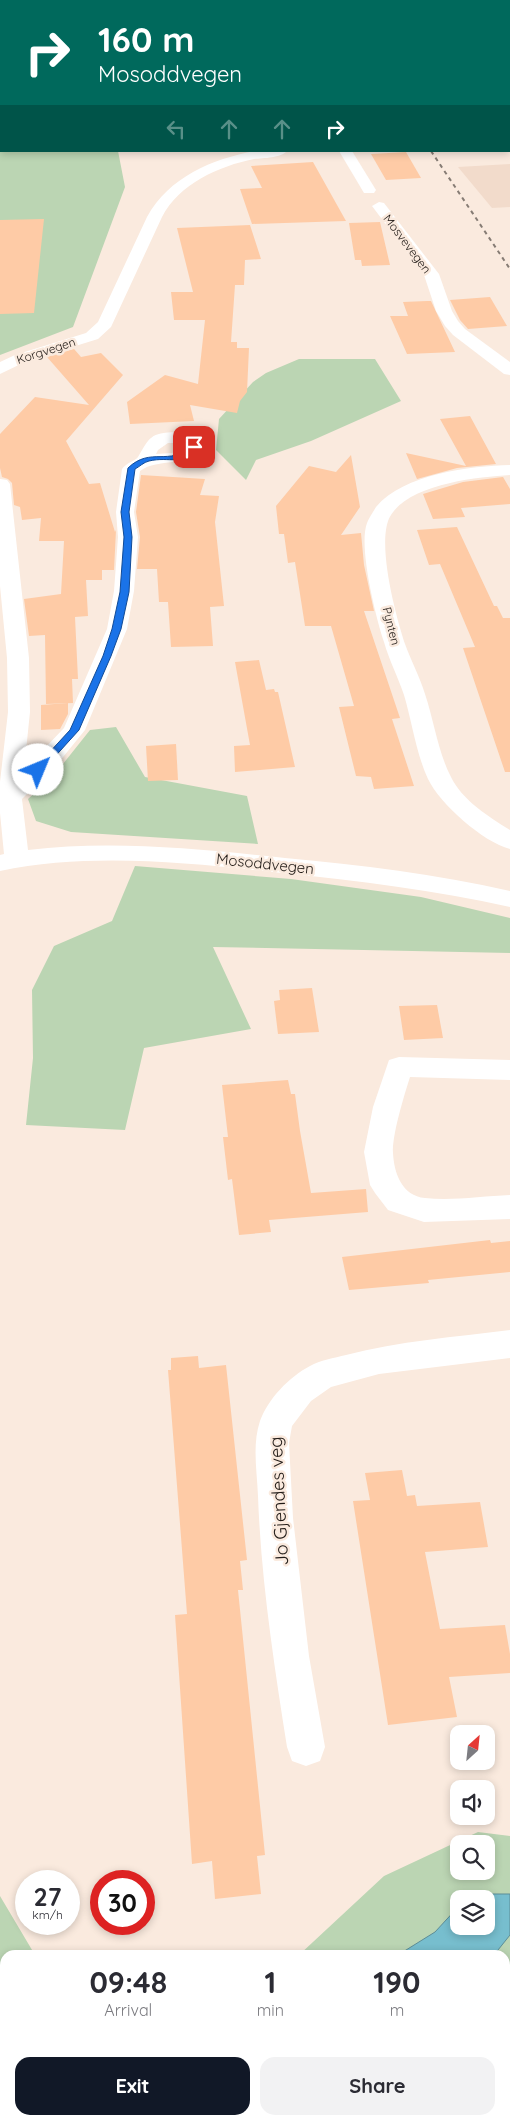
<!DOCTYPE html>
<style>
body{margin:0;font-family:Quicksand,sans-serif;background:#f2f2f3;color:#2b2b33;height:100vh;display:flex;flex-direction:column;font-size:19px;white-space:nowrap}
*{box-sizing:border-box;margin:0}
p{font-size:16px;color:#7c7c81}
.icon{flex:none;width:28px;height:28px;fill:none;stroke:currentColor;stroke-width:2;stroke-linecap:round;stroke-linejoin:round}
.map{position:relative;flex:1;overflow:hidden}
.details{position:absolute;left:0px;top:1950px;width:510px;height:175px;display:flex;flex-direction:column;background:#fff;border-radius:15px 15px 0 0;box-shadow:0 2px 8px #0003}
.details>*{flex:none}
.guide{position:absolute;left:0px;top:0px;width:510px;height:152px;box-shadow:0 2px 8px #0003;background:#00695c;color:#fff;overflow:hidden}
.needle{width:32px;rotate:27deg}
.tools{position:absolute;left:450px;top:1725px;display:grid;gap:10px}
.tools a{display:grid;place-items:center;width:45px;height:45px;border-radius:10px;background:#fff;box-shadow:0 2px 8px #0003;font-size:25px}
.speed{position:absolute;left:15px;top:1870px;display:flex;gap:10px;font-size:25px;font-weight:700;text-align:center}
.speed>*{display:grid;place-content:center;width:65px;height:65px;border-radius:50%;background:#fff;box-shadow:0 2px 8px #0003;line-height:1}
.speed small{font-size:12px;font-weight:400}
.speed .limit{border:8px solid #d22;background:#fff;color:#111}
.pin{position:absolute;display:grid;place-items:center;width:42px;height:42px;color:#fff;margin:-21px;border-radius:10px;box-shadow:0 2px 8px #0006}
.me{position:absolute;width:55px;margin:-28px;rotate:45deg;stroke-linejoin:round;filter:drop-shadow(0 0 4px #0008)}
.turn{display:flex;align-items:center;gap:18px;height:105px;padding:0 15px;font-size:22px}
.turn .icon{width:65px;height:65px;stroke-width:2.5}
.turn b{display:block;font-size:35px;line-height:42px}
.lanes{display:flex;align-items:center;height:48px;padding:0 15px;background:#0003;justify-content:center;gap:25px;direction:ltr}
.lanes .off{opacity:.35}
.eta{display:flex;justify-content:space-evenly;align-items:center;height:85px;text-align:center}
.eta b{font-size:30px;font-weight:700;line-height:35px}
.primary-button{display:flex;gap:10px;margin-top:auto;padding:10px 15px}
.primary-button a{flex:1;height:58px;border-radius:15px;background:#111827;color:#fff;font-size:20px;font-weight:700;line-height:58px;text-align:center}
.primary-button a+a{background:#f2f2f3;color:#2b2b33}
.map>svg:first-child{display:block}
.built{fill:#f2dbcb}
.green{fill:#bbd5b3;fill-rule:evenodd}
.water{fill:#77bece;stroke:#5d8d97}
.building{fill:#fecba6}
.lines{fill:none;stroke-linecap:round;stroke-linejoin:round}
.minor{fill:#fff;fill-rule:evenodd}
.rail{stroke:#867c74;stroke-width:2;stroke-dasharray:4 4;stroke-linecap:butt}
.route{fill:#1a73e8;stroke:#114b97}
.labels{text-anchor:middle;stroke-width:5;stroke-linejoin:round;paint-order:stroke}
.far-street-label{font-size:12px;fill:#201a16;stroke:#faeade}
.street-label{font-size:15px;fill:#201a16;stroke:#faeade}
.near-street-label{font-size:18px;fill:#201a16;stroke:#faeade}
</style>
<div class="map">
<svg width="510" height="2125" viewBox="0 0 510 2125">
<rect width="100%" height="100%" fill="#faeade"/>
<path class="built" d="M 510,164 L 510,207 L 492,208 L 458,167 Z"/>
<g class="green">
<path d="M 0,82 L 1,151 L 118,151 L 125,187 L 73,327 L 0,355 Z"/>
<path d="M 299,359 L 375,359 L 401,401 L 311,441 L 256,460 L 246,480 L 216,450 L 219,419 L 253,382 L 266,373 Z"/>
<path d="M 116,727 L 145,777 L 247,796 L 258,844 L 71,832 L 36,821 L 28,799 L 55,774 L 90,730 Z"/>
<path d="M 135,866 L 291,879 L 421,897 L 510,918 L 510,953 L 213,947 L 251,1029 L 144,1048 L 125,1130 L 26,1125 L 33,1058 L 32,990 L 54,946 L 112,921 Z"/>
<path d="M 478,1832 L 510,1836 L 510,2125 L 0,2125 L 0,1896 L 35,1955 L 5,1955 L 5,2120 L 505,2120 L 505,1955 L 299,1955 L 384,1876 ZM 459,1844 L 486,1844 L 486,1871 L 459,1871 ZM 459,1899 L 486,1899 L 486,1926 L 459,1926 Z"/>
</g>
<g class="water">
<path d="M 485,1894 L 510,1894 L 510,1935 L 494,1955 L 398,1955 L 435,1932 L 459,1906 L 459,1926 L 486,1926 L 486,1899 L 465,1899 Z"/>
<path d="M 5,2064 L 5,2118 L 0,2119 L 0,2065 Z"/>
</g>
<g class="building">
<path d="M 406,152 L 421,178 L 386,180 L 371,154 Z"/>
<path d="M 313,162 L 346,221 L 252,224 L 240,189 L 262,188 L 251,166 Z"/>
<path d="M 44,219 L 34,313 L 0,314 L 0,220 Z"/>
<path d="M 380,222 L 390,265 L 362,266 L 361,260 L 355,260 L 349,223 Z"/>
<path d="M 250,225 L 261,259 L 245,260 L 244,285 L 235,285 L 231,342 L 237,342 L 237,348 L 249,348 L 247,392 L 240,401 L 237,413 L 190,405 L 194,421 L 130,424 L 127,402 L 165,375 L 198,384 L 205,320 L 174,320 L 171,292 L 193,292 L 177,228 Z"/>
<path d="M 490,297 L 507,326 L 468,329 L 460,320 L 450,300 Z"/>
<path d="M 427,301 L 431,301 L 455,352 L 407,354 L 390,316 L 408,316 L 403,302 Z"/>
<path d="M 74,349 L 81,357 L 101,353 L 123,375 L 66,441 L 89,484 L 100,483 L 115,532 L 116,530 L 114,570 L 102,570 L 102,580 L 86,580 L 88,616 L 75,617 L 78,679 L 72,679 L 73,703 L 46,704 L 45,635 L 29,636 L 24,599 L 61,594 L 64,541 L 39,541 L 41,518 L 22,520 L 20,507 L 14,505 L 12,483 L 8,479 L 2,477 L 0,468 L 0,434 L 35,397 L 89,405 L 47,357 Z"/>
<path d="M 470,416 L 496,464 L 457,468 L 417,479 L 406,453 L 466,466 L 440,419 Z"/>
<path d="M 351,455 L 360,507 L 341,535 L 361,533 L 364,565 L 374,611 L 364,611 L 400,718 L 392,719 L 414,786 L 374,789 L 371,777 L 356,776 L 339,707 L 354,706 L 331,626 L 305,626 L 295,562 L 288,563 L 284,534 L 279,534 L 276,506 L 309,466 L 336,472 Z"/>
<path d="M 141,475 L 205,479 L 200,495 L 219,496 L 215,522 L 224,606 L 210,607 L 213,646 L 171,647 L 168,602 L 159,602 L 157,569 L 137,569 L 140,537 L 136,512 Z"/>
<path d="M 503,477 L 510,489 L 510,504 L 461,508 L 465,517 L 433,519 L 423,494 L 463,482 Z"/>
<path d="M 457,527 L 494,606 L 497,606 L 503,618 L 510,618 L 510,772 L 505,772 L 463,648 L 475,647 L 440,564 L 429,565 L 417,530 Z"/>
<path d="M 259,660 L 266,690 L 274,689 L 275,692 L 278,692 L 295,767 L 235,772 L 234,746 L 250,745 L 235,662 Z"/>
<path d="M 68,703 L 68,714 L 60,729 L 41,730 L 41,705 Z"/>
<path d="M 176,744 L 178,780 L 148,781 L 146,746 Z"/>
<path d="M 312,988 L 319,1032 L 278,1034 L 274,1001 L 280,1000 L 279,990 Z"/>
<path d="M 437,1005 L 443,1038 L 404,1040 L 399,1006 Z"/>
<path d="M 288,1080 L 291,1094 L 295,1094 L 300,1131 L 311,1193 L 366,1189 L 368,1212 L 269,1220 L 271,1232 L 239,1235 L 232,1179 L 228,1180 L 223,1137 L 228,1137 L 222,1085 Z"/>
<path d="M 490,1240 L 491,1243 L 510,1241 L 510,1272 L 428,1280 L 429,1283 L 349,1290 L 342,1257 Z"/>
<path d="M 198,1356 L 199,1368 L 226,1365 L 247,1560 L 240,1561 L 243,1590 L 238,1590 L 265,1855 L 257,1856 L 261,1894 L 215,1899 L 212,1861 L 192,1864 L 175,1615 L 187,1614 L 168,1370 L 171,1370 L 171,1358 Z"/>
<path d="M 402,1470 L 407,1496 L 415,1495 L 417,1506 L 480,1502 L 488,1547 L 425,1552 L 440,1629 L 505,1625 L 510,1654 L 510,1673 L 449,1677 L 457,1717 L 388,1725 L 353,1501 L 370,1500 L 365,1473 Z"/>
</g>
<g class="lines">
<g class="minor">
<path d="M 255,151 L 287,151 C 281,158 264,158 254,159 C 219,166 179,184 162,217 L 111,327 L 98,339 L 27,361 L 0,374 L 0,362 L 15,355 L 86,333 L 98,322 L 147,217 C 169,177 212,159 255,151 Z"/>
<path d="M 339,151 L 352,151 L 376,190 L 374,193 L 364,193 Z"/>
<path d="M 379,202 L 384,203 L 439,274 L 452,311 L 458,321 L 465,329 L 510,362 L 510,375 L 504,374 L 453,335 L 445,326 L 436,311 L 424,275 L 372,206 Z"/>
<path d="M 176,432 L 196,436 L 203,447 C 187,469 159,457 140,471 L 134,512 L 138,537 L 134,591 L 127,629 L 85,730 L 59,762 L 22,799 L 28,850 C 113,840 200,849 285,858 C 361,865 436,874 510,891 L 510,907 C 435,890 359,881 282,873 C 190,863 92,852 0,871 L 0,855 L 4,854 L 0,813 L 0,782 L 8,712 L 7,658 L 0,586 L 0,479 L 7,480 L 10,484 L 29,658 L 30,712 L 24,770 L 64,728 L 107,629 L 114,591 L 118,537 L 116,512 L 122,469 C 126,463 135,461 138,457 C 150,437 150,433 176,432 ZM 168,443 L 183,443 L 184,446 L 172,453 L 156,454 L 158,450 Z"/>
<path d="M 510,465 L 510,475 C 477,477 410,484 391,515 C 375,539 396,617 405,644 C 411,661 420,677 425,694 C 434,721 438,752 451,777 C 462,800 489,817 510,830 L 510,849 C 483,842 440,804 428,779 C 416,753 412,722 404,695 C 398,677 389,660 384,642 C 376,618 358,546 367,523 C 369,518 373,512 376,507 C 403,474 471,466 510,465 Z"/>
<path d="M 399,1057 L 510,1060 L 510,1080 L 410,1077 C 404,1096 392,1135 393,1153 C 394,1173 402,1196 425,1198 C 452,1201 483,1196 510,1195 L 510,1219 L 424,1222 L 388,1210 L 375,1193 L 370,1185 L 364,1152 L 373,1107 L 389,1060 Z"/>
<path d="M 510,1330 L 510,1358 L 379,1374 L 331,1387 L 311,1401 L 292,1426 L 289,1443 L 293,1518 L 309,1656 L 325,1747 L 320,1761 L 306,1766 L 292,1761 L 287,1747 C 274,1664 261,1580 258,1496 C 257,1471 252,1445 260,1421 C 268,1399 289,1377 310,1366 C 320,1360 334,1358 346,1355 C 399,1341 455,1337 510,1330 Z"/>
</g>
<path class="rail" d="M 431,151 L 510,269"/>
</g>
<path class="route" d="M 192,446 L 198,447 C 181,467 170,456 149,461 C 144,462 139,467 135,469 L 129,512 L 132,537 L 129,592 L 121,629 L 111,656 L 79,730 L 41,772 L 35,772 L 35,768 L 70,730 L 103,656 L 112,629 L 120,592 L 124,537 L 121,512 L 128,468 C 151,446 169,467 192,446 Z"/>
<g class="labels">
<g class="far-street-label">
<text transform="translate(407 244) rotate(53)" y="4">Mosvevegen</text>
<text transform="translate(46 351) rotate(-18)" y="4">Korgvegen</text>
<text transform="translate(391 626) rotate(76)" y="4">Pynten</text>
</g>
<g class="street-label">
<text transform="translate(265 864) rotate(6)" y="5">Mosoddvegen</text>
</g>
<g class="near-street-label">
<text transform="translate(279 1501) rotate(-93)" y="6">Jo Gjendes veg</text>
</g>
</g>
</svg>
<div class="tools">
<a><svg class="needle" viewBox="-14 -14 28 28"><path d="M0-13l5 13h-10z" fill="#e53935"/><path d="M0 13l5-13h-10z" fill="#7c7c81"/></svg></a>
<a><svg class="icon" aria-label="sound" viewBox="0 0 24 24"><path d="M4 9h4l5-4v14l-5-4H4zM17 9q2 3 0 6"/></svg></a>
<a><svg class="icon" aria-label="search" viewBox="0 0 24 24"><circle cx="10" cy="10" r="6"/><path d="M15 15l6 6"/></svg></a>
<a><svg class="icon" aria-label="layers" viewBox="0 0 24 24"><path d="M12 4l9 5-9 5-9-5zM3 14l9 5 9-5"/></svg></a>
</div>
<div class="speed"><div>27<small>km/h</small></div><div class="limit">30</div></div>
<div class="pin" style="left:194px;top:447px;background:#d93025"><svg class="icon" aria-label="arrive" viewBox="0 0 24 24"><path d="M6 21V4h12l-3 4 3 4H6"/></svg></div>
<svg class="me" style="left:38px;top:770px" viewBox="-20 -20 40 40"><circle r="19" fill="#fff"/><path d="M0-13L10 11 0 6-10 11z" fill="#1a73e8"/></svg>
<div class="guide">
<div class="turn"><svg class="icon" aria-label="right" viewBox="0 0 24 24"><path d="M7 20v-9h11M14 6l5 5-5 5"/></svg><div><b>160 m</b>Mosoddvegen</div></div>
<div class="lanes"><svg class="icon off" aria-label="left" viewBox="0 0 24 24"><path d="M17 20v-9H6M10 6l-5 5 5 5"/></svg><svg class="icon off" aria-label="ahead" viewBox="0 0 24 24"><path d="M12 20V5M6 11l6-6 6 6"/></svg><svg class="icon off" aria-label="ahead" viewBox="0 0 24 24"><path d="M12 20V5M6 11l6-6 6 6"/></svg><svg class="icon" aria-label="right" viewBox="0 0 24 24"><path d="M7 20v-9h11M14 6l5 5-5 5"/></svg></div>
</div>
<section class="details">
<div class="eta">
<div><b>09:48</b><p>Arrival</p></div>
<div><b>1</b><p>min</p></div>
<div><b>190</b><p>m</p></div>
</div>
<div class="primary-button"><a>Exit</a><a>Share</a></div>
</section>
</div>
